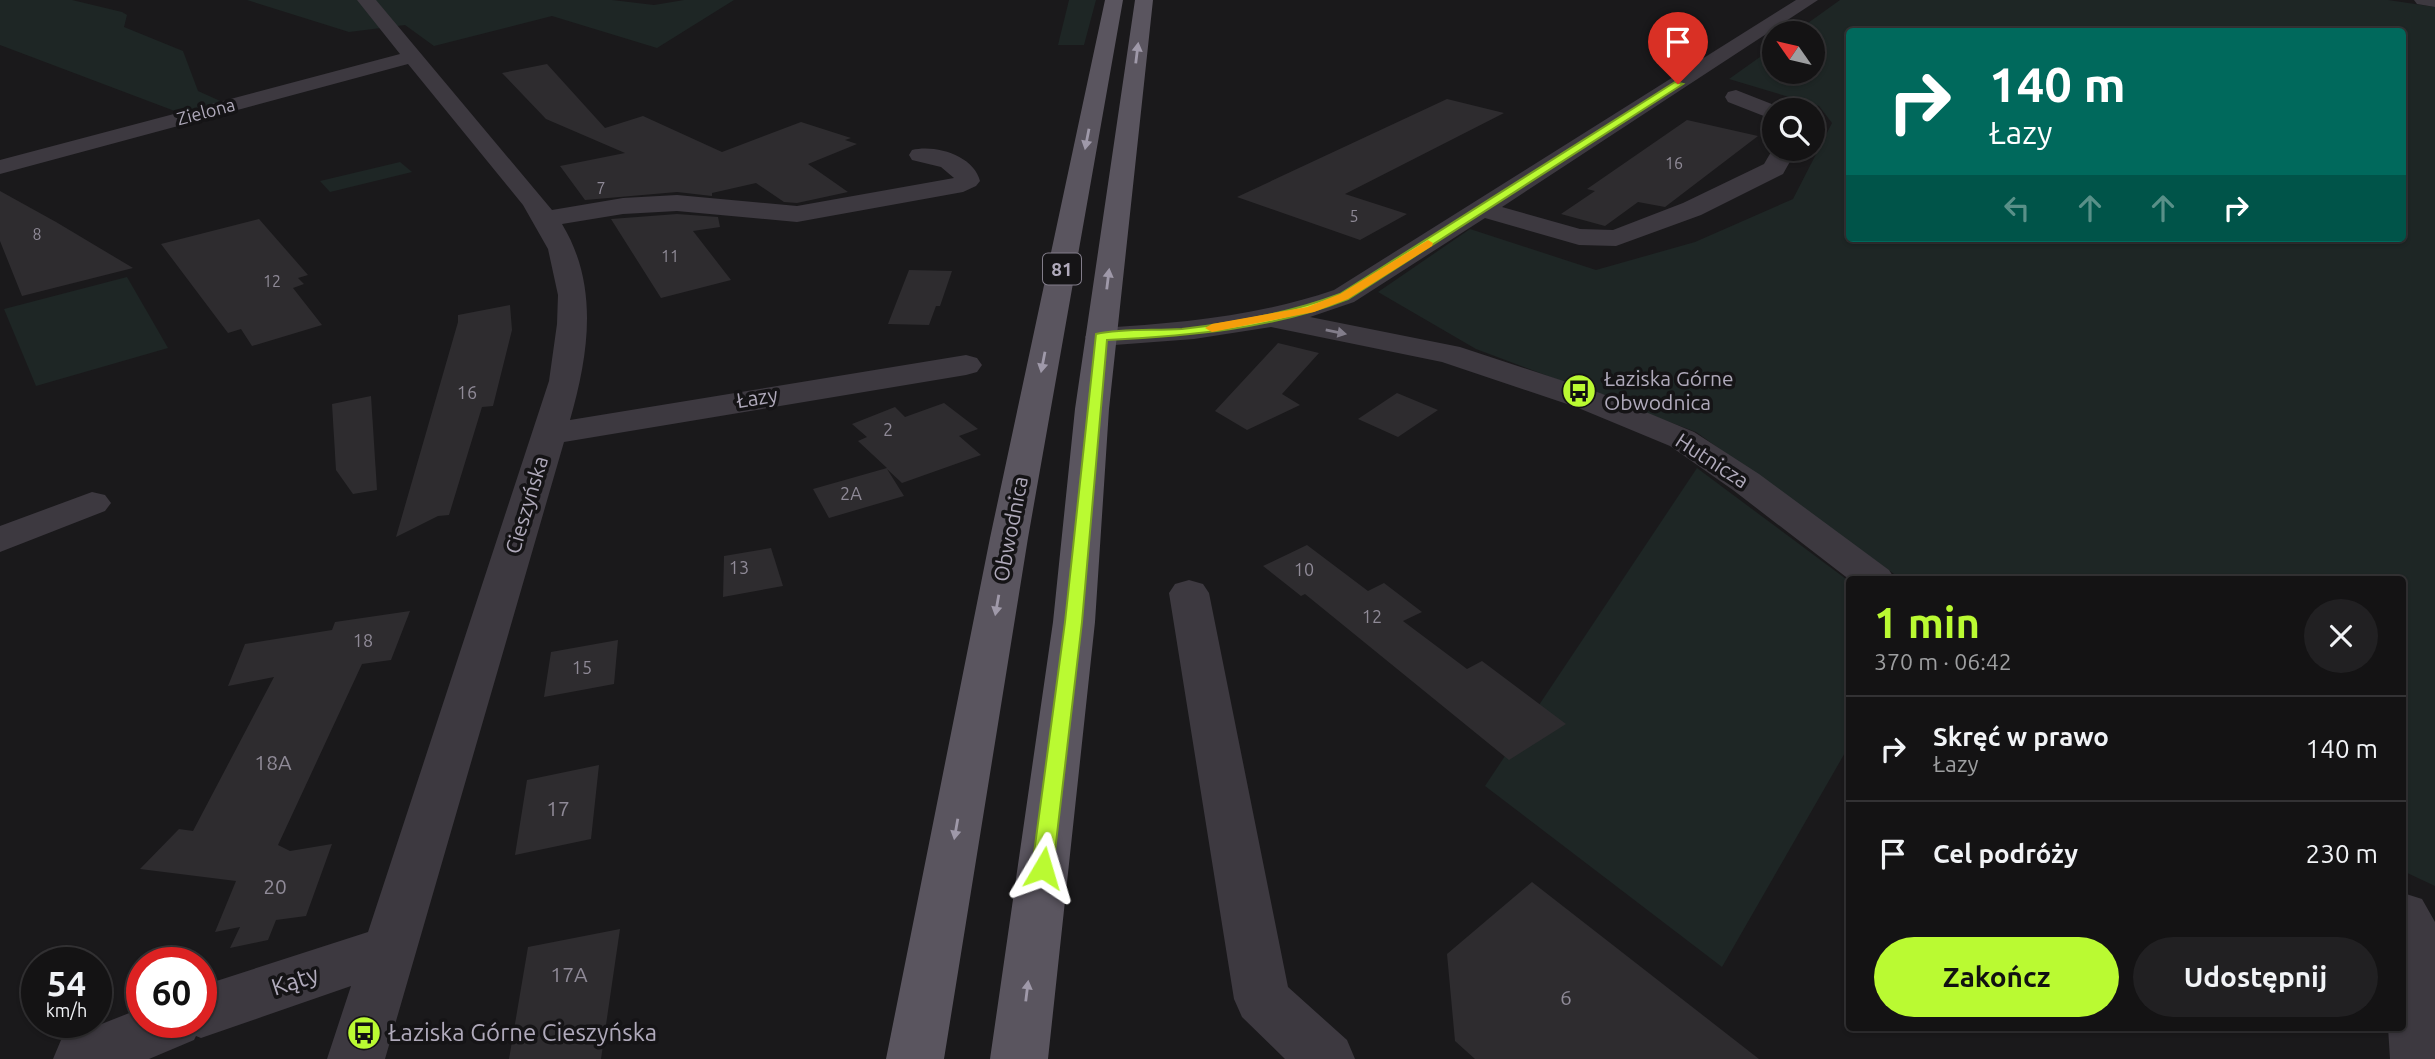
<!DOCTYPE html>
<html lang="pl">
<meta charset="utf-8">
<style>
body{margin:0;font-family:Ubuntu,sans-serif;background:#212022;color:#f1f3f6;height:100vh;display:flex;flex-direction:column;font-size:26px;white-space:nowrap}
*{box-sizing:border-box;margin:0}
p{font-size:23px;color:#9d9ea0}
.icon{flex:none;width:38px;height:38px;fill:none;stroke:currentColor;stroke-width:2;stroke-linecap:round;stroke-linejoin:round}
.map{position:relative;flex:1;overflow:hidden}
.drawer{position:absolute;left:1846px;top:576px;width:560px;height:455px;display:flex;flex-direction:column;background:#141314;border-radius:7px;box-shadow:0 2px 5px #0004,0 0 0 2px #333234}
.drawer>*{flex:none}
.top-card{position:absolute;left:1846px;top:28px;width:560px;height:214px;border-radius:7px;box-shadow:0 2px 5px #0004,0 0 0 2px #333234;background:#00695c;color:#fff;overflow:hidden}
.needle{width:46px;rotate:304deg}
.fabs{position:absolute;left:1762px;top:21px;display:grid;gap:14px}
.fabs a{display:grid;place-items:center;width:63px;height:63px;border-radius:50%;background:#141314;box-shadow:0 2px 5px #0004,0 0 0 2px #333234;font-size:35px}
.speed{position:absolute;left:21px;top:947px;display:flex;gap:14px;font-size:35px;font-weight:700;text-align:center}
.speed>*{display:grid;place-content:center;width:91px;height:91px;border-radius:50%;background:#141314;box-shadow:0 2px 5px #0004,0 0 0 2px #333234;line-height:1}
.speed small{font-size:18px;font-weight:400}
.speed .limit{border:10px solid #d22;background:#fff;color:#111}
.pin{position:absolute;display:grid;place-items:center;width:60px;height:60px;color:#fff;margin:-72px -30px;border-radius:50% 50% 50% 0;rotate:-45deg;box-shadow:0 0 7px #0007}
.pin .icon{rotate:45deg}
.me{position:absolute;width:77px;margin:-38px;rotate:7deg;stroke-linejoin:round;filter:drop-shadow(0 0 5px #0008)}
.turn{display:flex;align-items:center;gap:24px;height:147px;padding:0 28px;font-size:32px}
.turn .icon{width:91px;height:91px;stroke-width:2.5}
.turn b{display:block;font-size:49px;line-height:60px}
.lanes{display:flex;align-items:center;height:66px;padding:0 28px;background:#0003;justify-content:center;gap:35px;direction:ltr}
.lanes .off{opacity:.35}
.round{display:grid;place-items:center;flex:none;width:74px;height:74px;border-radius:37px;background:#212022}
.headline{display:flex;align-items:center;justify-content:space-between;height:119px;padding:0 28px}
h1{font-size:42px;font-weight:600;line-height:52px;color:#bafa32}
.cta{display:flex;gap:14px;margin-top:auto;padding:14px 28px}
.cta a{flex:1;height:80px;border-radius:42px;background:#bafa32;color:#111;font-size:28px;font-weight:600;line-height:80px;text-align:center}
.cta a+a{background:#212022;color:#f1f3f6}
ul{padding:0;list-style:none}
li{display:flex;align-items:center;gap:21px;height:105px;padding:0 28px;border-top:2px solid #333234}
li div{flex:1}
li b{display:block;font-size:26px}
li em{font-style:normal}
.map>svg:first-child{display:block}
.green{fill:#1e2625;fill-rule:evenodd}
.building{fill:#2e2c2f}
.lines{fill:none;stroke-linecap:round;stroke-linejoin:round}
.minor{fill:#3d3940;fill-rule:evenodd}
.major{fill:#5a555f;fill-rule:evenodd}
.oneway{fill:#9f99a9}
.oneway2{fill:#827d8a}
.route{fill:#bafa32;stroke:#79a220;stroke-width:2}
.slow{fill:#f59e0b}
.labels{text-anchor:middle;stroke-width:7;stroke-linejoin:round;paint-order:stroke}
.far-number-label{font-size:16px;fill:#8f8a97}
.far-street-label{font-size:18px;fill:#b0aabb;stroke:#151416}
.number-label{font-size:18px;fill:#8f8a97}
.shield{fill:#151416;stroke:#827d8a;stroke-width:2}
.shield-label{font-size:19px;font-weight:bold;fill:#b0aabb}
.poi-label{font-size:21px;fill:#b0aabb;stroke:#151416;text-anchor:start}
.street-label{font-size:21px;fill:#b0aabb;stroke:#151416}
.near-number-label{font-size:21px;fill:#8f8a97}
.near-street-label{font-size:24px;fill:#b0aabb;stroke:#151416}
.near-poi-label{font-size:24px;fill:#b0aabb;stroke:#151416;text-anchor:start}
</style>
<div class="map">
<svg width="2435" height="1059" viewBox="0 0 2435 1059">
<rect width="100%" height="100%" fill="#1a191b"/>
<g class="green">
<path d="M 0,0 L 72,0 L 122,12 L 127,15 L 124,27 L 183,51 L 198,91 L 227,104 L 180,113 L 0,45 Z"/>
<path d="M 247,0 L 612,0 L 654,5 L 684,0 L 734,0 L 657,48 L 552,16 L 434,46 L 405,25 L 349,32 Z"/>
<path d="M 1069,0 L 1096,0 L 1084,45 L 1058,45 Z"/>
<path d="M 1840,0 L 2388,0 L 2435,7 L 2435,886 L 2403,871 L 2403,579 L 1901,579 L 1696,432 L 1476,349 L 1378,292 L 1470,229 L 1596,270 L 1695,242 L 1793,199 L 1832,123 L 1819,106 L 1729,79 L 1774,47 L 1774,72 L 1813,72 L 1813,33 L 1794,33 ZM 1850,32 L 2403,32 L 2403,238 L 1850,238 Z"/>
<path d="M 400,162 L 412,172 L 330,192 L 320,181 Z"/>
<path d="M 127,277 L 168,348 L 36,386 L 4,309 Z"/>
<path d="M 1697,468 L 1850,582 L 1850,744 L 1722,967 L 1485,786 Z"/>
</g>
<g class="building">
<path d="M 547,64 L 605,128 L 643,116 L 722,152 L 801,122 L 851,138 L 845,140 L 857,144 L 808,164 L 848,192 L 797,203 L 784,202 L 756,183 L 712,193 L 712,196 L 677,192 L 585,200 L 560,166 L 625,153 L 546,119 L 502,73 Z"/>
<path d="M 1447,99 L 1504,113 L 1345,194 L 1407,214 L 1360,240 L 1237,197 Z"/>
<path d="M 1687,120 L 1758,136 L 1665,207 L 1638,202 L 1605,226 L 1561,214 L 1595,191 L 1587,189 Z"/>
<path d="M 0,191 L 56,222 L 133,268 L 22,296 L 0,241 Z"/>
<path d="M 677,214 L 718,217 L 720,227 L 693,231 L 731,280 L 661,298 L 611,219 Z"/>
<path d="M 259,219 L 308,275 L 298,278 L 304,284 L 293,288 L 322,325 L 252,346 L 241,329 L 228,333 L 161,244 Z"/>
<path d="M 909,270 L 952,271 L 940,306 L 936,306 L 929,325 L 888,324 Z"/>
<path d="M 510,305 L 512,330 L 493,406 L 482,407 L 449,515 L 438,516 L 396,537 L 458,322 L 458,315 Z"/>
<path d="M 1278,343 L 1319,353 L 1282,394 L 1300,405 L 1247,430 L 1215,411 Z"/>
<path d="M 1397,393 L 1438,410 L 1398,437 L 1358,419 Z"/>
<path d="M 371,396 L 377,490 L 353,494 L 336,470 L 332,404 Z"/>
<path d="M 944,403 L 978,429 L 959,436 L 981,455 L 902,483 L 887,469 L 904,496 L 829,518 L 813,489 L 887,468 L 858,441 L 867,437 L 852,424 L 895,407 L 905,417 Z"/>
<path d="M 1307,545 L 1368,591 L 1384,583 L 1422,612 L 1403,621 L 1467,669 L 1482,661 L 1566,724 L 1509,760 L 1305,594 L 1301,596 L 1263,566 Z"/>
<path d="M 771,548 L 783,586 L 723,597 L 724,556 Z"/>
<path d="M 410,611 L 391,660 L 362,664 L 278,845 L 290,851 L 332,844 L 306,916 L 276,920 L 268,940 L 230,948 L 240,927 L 215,932 L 236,881 L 140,869 L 179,829 L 193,831 L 274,677 L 228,686 L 245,644 L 332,630 L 335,622 Z"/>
<path d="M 618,640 L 614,684 L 544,697 L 551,652 Z"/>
<path d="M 599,765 L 591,839 L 515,855 L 527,780 Z"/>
<path d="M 1532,882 L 1759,1059 L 1475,1059 L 1455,1041 L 1447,954 Z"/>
<path d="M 620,929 L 601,1059 L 509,1059 L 528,947 Z"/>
</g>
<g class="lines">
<g class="minor">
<path d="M 357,0 L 376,0 L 552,210 L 623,198 L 677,195 L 797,206 L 954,178 L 941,167 L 912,160 L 909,155 L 912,150 C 936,144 974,156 980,181 L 976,186 L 963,192 L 797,222 L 677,211 L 623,214 L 562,224 C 599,285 589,354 570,420 L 966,355 L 977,358 L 982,365 L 977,372 L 966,375 L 564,442 L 385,1059 L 327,1059 L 351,986 L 201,1038 L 196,1036 L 194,1040 L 149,1059 L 53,1059 L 61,1040 L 142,1008 L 142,1022 L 201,1022 L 201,986 L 368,932 L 549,381 L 557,324 L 558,295 L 548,249 L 523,205 L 408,64 L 0,174 L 0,160 L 400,54 Z"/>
<path d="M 1796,0 L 1818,0 L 1502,207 L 1580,229 L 1613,230 L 1683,203 L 1764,164 L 1774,147 L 1797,149 L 1783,174 L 1701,215 L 1616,246 L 1579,245 L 1485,218 L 1354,302 L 1310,317 L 1460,347 L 1600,393 L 1694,432 L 1759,474 L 1889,570 L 1895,579 L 1850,580 L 1733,490 L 1670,446 L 1576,407 L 1442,362 L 1271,327 L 1194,339 L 1101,346 L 1090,344 L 1085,337 L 1090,330 L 1101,328 C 1181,323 1258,316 1334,290 Z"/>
<path d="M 2414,0 L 2435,0 L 2435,7 L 2417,4 Z"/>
<path d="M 1736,90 L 1782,108 L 1783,110 L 1774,110 L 1774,120 L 1728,102 L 1725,97 L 1728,92 Z"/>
<path d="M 92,492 L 105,495 L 111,503 L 105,511 L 0,552 L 0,526 Z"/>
<path d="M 1189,580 L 1203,584 L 1209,593 L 1288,987 L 1347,1040 L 1355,1059 L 1285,1059 L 1242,1017 L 1234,999 L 1169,593 L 1175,584 Z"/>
<path d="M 2403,893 L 2422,899 L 2435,922 L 2435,1059 L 2390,1059 L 2388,1027 L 2403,1027 Z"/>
</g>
<g class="major">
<path d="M 1105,0 L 1123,0 L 1028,538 L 944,1059 L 886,1059 L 990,538 Z"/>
<path d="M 1135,0 L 1153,0 L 1109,409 L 1095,622 L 1048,1059 L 990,1059 L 1053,622 L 1075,409 Z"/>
</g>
</g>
<defs><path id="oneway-solid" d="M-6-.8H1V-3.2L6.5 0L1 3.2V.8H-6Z" transform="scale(1.75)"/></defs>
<g class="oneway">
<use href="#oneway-solid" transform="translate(1137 53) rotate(-83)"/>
<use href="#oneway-solid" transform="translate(1087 139) rotate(101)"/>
<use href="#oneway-solid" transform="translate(1108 279) rotate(-83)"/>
<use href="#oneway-solid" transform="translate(1043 362) rotate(101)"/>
<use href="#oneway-solid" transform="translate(997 605) rotate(100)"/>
<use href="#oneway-solid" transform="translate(956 829) rotate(100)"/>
<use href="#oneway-solid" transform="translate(1027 991) rotate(-83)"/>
</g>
<use class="oneway2" href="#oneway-solid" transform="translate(1336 332) rotate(11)"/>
<path class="route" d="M 1675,82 L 1683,84 L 1348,299 C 1272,329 1188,336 1107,340 L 1082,622 L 1053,868 L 1050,874 L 1043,876 L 1035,874 L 1032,868 L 1065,622 L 1096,334 C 1124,328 1154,331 1182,329 C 1235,323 1290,313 1340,294 Z"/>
<path class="slow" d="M 1428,240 L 1433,243 L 1432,246 L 1348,299 L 1314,312 L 1212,332 L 1205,328 L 1212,324 L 1307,307 L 1340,294 Z"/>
<defs>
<g id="bus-disc" transform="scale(1.75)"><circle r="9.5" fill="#bafa32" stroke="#151416"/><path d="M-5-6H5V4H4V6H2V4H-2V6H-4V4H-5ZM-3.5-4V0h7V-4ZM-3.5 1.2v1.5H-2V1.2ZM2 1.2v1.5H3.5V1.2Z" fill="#111"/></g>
</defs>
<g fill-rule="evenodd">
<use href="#bus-disc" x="1579" y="391"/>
<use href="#bus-disc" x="364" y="1033"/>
</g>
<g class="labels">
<g class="far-number-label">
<text x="1674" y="169">16</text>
<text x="601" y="194">7</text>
<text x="1354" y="222">5</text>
<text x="37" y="240">8</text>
<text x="670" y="262">11</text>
<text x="272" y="287">12</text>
</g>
<g class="far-street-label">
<text transform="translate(206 112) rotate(-15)" y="6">Zielona</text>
</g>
<g class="number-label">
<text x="467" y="399">16</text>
<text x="888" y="436">2</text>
<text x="851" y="500">2A</text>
<text x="739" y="574">13</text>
<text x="1304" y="576">10</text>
<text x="1372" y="623">12</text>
<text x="363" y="647">18</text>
<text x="582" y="674">15</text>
</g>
<rect class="shield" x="1043" y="253.5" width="38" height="31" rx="5"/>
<g class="shield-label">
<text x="1062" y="276">81</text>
</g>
<g class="poi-label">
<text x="1604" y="386">Łaziska Górne<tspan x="1604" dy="24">Obwodnica</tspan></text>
</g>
<g class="street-label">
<text transform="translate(757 398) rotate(-9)" y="7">Łazy</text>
<text transform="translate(1712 461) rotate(33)" y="7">Hutnicza</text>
<text transform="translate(527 505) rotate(-73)" y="7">Cieszyńska</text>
<text transform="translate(1011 529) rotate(-79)" y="7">Obwodnica</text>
</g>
<g class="near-number-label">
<text x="273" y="770">18A</text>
<text x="558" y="816">17</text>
<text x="275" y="894">20</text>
<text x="569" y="982">17A</text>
<text x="1566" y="1005">6</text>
</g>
<g class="near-street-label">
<text transform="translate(295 981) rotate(-18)" y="8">Kąty</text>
</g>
<g class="near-poi-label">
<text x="388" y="1041">Łaziska Górne Cieszyńska</text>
</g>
</g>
</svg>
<div class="fabs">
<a><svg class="needle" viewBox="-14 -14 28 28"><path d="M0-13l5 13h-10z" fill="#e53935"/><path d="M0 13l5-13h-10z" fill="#9d9ea0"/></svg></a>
<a><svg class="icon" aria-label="search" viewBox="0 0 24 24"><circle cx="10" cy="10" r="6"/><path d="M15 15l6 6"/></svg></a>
</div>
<div class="speed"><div>54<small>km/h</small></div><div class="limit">60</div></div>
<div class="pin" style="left:1678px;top:84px;background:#d93025"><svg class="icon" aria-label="arrive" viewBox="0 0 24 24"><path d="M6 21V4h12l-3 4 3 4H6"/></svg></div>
<svg class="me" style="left:1043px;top:868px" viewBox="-20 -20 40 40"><path d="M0-17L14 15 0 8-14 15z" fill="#bafa32" stroke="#fff" stroke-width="4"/></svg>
<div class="top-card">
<div class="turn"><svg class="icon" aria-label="right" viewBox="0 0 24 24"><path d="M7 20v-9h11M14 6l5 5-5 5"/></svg><div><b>140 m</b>Łazy</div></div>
<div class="lanes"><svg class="icon off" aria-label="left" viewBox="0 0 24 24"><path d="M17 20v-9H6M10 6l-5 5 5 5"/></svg><svg class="icon off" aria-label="ahead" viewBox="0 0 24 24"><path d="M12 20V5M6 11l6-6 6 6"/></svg><svg class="icon off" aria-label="ahead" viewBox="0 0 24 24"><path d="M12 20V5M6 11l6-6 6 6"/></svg><svg class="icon" aria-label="right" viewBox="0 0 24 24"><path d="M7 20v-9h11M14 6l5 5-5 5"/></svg></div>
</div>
<section class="drawer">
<div class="headline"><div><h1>1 min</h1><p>370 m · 06:42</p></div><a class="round"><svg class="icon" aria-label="close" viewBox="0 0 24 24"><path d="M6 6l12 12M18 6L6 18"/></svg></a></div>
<ul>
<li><svg class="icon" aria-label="right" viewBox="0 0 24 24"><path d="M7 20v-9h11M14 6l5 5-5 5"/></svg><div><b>Skręć w prawo</b><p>Łazy</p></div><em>140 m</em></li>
<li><svg class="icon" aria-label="arrive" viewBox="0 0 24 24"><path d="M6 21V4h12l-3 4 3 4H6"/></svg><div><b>Cel podróży</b></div><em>230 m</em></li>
</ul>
<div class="cta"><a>Zakończ</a><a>Udostępnij</a></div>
</section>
</div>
